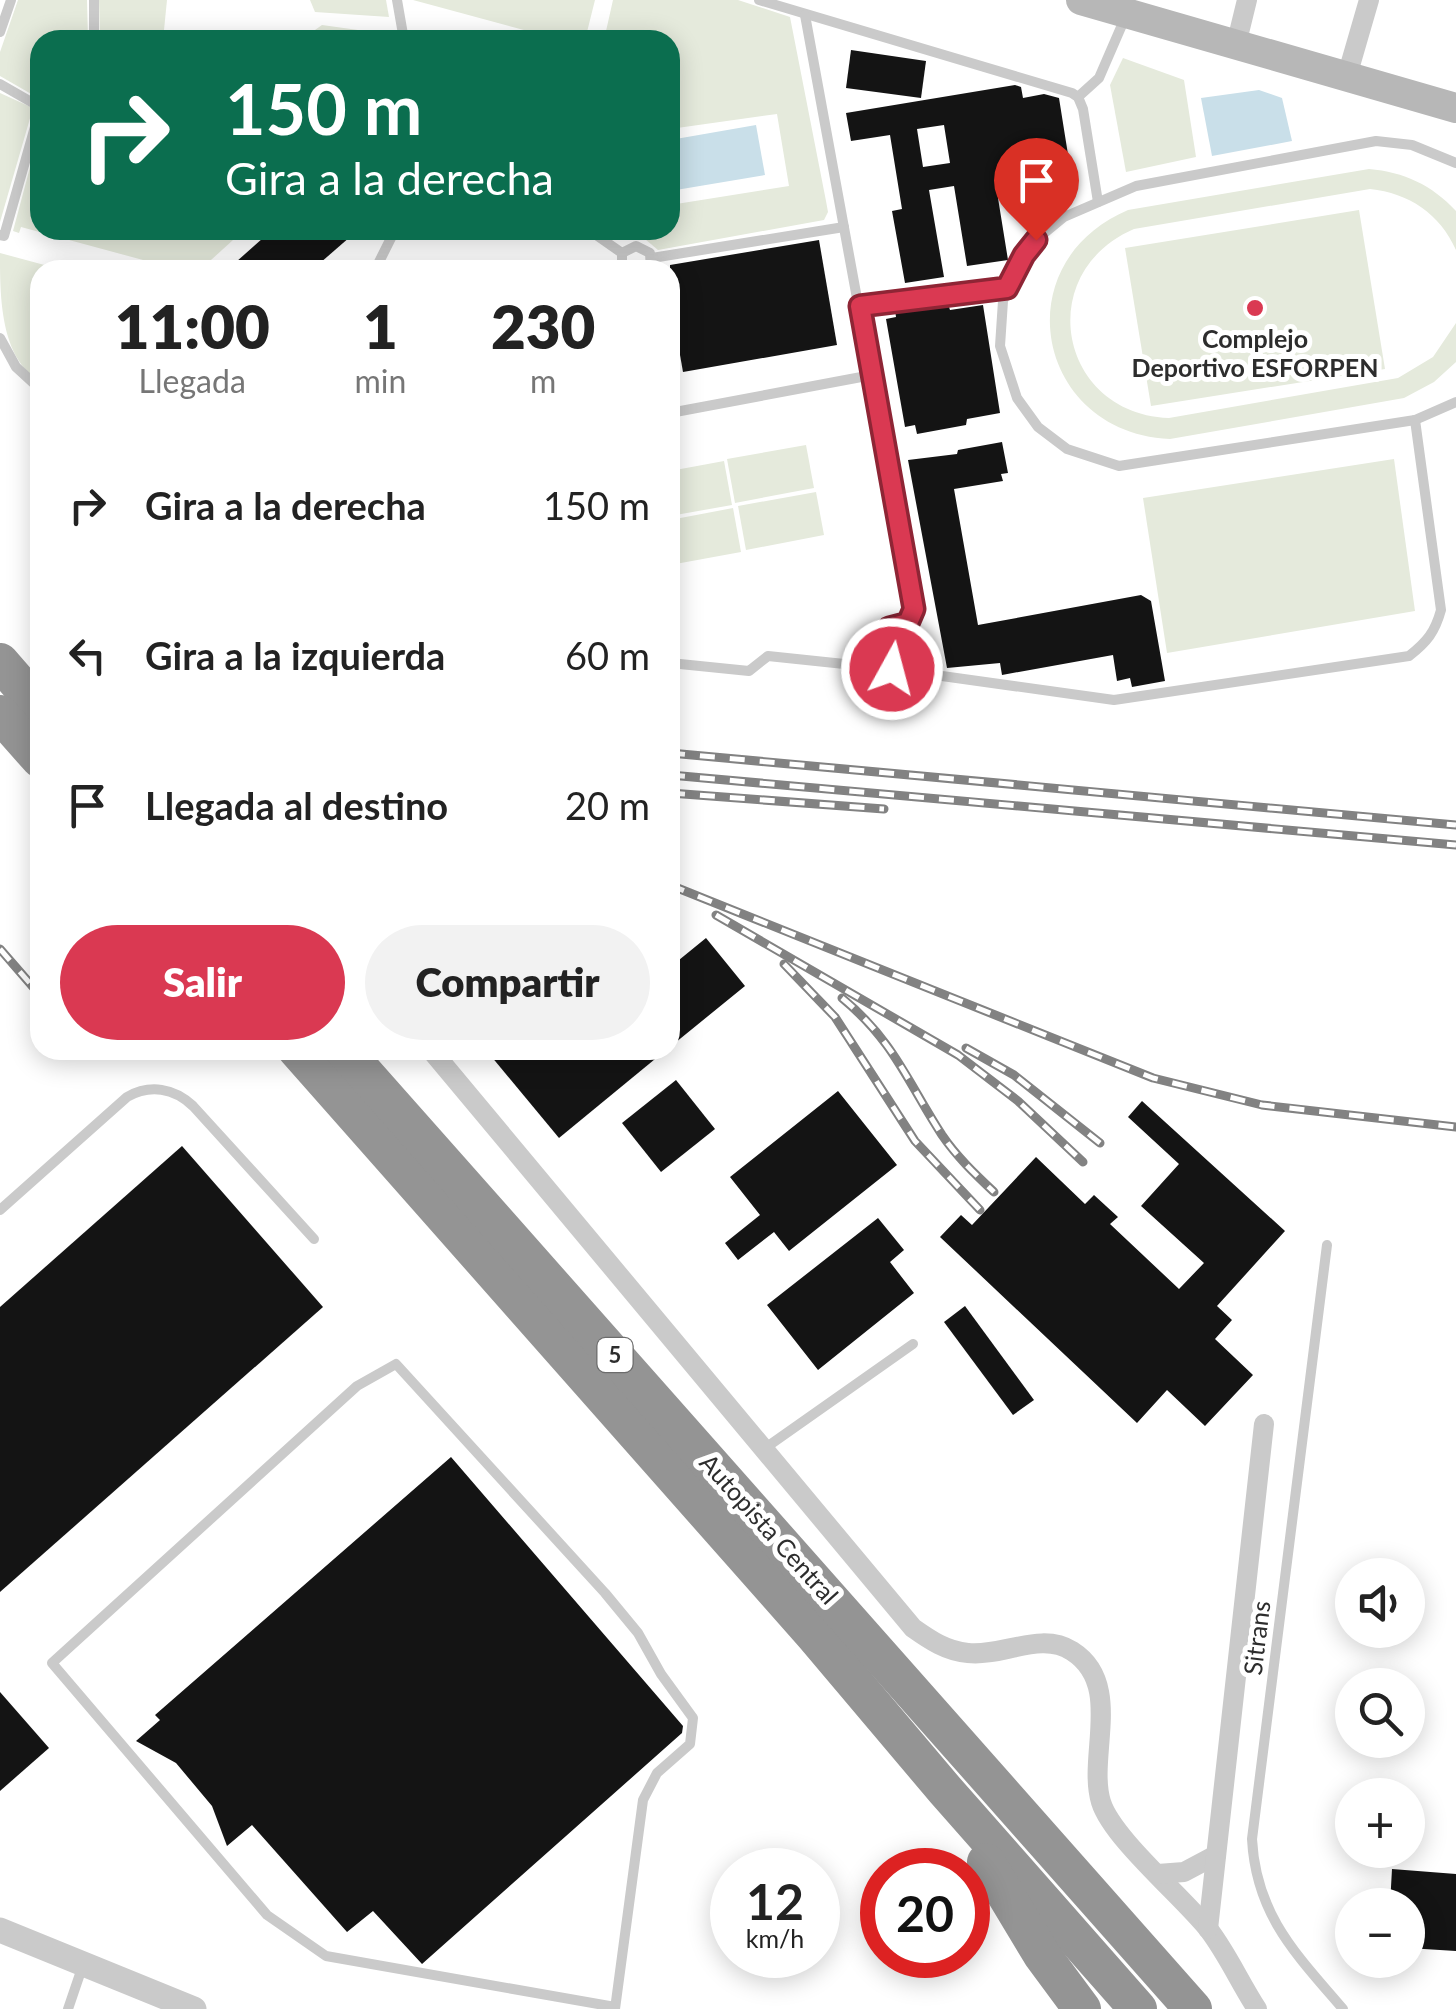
<!DOCTYPE html>
<html lang="es">
<meta charset="utf-8">
<style>
body{margin:0;font-family:Lato,sans-serif;background:#f2f2f2;color:#222;height:100vh;display:flex;flex-direction:column;font-size:38px;white-space:nowrap}
*{box-sizing:border-box;margin:0}
p{font-size:32px;color:#767676}
.icon{flex:none;width:55px;height:55px;fill:none;stroke:currentColor;stroke-width:2;stroke-linecap:round;stroke-linejoin:round}
.map{position:relative;flex:1;overflow:hidden}
.sheet{position:absolute;left:30px;top:260px;width:650px;height:800px;display:flex;flex-direction:column;background:#fff;border-radius:30px;box-shadow:0 5px 25px #0003}
.sheet>*{flex:none}
.guide{position:absolute;left:30px;top:30px;width:650px;height:210px;border-radius:30px;box-shadow:0 5px 25px #0003;background:#0b6e4f;color:#fff;overflow:hidden}
.fabs{position:absolute;left:1335px;top:1558px;display:grid;gap:20px}
.fabs a{display:grid;place-items:center;width:90px;height:90px;border-radius:50%;background:#fff;box-shadow:0 5px 25px #0003;font-size:50px}
.speed{position:absolute;left:710px;top:1848px;display:flex;gap:20px;font-size:50px;font-weight:700;text-align:center}
.speed>*{display:grid;place-content:center;width:130px;height:130px;border-radius:50%;background:#fff;box-shadow:0 5px 25px #0003;line-height:1}
.speed small{font-size:25px;font-weight:400}
.speed .limit{border:15px solid #d22;background:#fff;color:#111}
.pin{position:absolute;display:grid;place-items:center;width:85px;height:85px;color:#fff;margin:-102px -42px;border-radius:50% 50% 50% 0;rotate:-45deg;box-shadow:0 0 10px #0007}
.pin .icon{rotate:45deg}
.me{position:absolute;width:110px;margin:-55px;rotate:7deg;stroke-linejoin:round;filter:drop-shadow(0 0 8px #0008)}
.turn{display:flex;align-items:center;gap:35px;height:210px;padding:0 30px;font-size:45px}
.turn .icon{width:130px;height:130px;stroke-width:2.5}
.turn b{display:block;font-size:70px;line-height:85px}
.eta{display:flex;justify-content:space-evenly;align-items:center;height:170px;text-align:center}
.eta b{font-size:60px;font-weight:800;line-height:70px}
.action{display:flex;gap:20px;margin-top:auto;padding:20px 30px}
.action a{flex:1;height:115px;border-radius:60px;background:#da3952;color:#fff;font-size:40px;font-weight:800;line-height:115px;text-align:center}
.action a+a{background:#f2f2f2;color:#222}
ul{padding:0;list-style:none}
li{display:flex;align-items:center;gap:30px;height:150px;padding:0 30px}
li div{flex:1}
li b{display:block;font-size:38px}
li em{font-style:normal}
.map>svg:first-child{display:block}
.green{fill:#e5eadc}
.water{fill:#c9dfe9}
.building{fill:#141414;fill-rule:evenodd}
.lines{fill:none;stroke-linecap:round;stroke-linejoin:round}
.path{stroke:#cacaca;stroke-width:2.5;stroke-dasharray:5 5;stroke-linecap:butt}
.service{stroke:#cacaca;stroke-width:10}
.minor{stroke:#cacaca;stroke-width:20}
.tertiary{stroke:#cacaca;stroke-width:25}
.secondary{stroke:#b7b7b7;stroke-width:30}
.motorway{stroke:#949494;stroke-width:38}
.rail-casing{stroke:#828282;stroke-width:9}
.rail{stroke:#fff;stroke-width:5;stroke-dasharray:15;stroke-linecap:butt}
.motorway-bridge{stroke:#949494;stroke-width:38}
.route-casing{stroke:#8e2535;stroke-width:25}
.route{stroke:#da3952;stroke-width:18}
.poi-dot{fill:#da3952;stroke:#fff;stroke-width:4}
.labels{text-anchor:middle;stroke-width:10;stroke-linejoin:round;paint-order:stroke}
.shield{fill:#fff;stroke:#6c6c6c;stroke-width:2.5}
.shield-label{font-size:22px;font-weight:bold;fill:#2d2d2d}
.poi-label{font-size:25px;font-weight:bold;fill:#2d2d2d;stroke:#fff}
.street-label{font-size:25px;fill:#2d2d2d;stroke:#fff}
</style>
<div class="map">
<svg width="1456" height="2009" viewBox="0 0 1456 2009">
<rect width="100%" height="100%" fill="#fff"/>
<g class="green">
<path d="M 18,0 L 87,0 L 88,40 L 40,40 L 40,99 L 0,76 L 0,52 Z"/>
<path d="M 99,0 L 167,0 L 163,40 L 100,40 Z"/>
<path d="M 310,0 L 386,0 L 389,17 L 315,12 Z"/>
<path d="M 413,0 L 595,0 L 585,40 L 561,40 Z"/>
<path d="M 613,0 L 738,0 L 790,17 L 826,201 L 828,212 L 824,220 L 658,250 L 639,234 L 616,238 L 604,230 L 670,230 L 670,205 L 789,186 L 777,114 L 670,129 L 670,40 L 604,40 Z"/>
<path d="M 322,25 L 394,35 L 394,40 L 301,40 Z"/>
<path d="M 1123,58 L 1184,80 L 1196,157 L 1126,172 L 1110,85 Z"/>
<path d="M 0,93 L 33,108 L 0,222 Z"/>
<path d="M 40,130 L 40,230 L 244,230 L 200,270 L 180,270 L 21,227 L 19,233 L 13,231 Z"/>
<path d="M 1369,169 C 1404,172 1432,185 1456,211 L 1456,250 C 1440,214 1409,193 1370,189 L 1134,229 C 1032,273 1059,414 1169,418 L 1398,378 L 1433,357 L 1456,323 L 1456,362 L 1434,382 L 1404,398 L 1170,439 C 1036,433 1003,263 1128,210 Z"/>
<path d="M 1359,210 L 1385,369 L 1151,406 L 1125,248 Z"/>
<path d="M 0,253 L 63,270 L 40,270 L 40,381 C 0,358 0,296 0,253 Z"/>
<path d="M 806,445 L 814,488 L 735,503 L 727,459 Z"/>
<path d="M 1394,459 L 1415,611 L 1167,653 L 1143,498 Z"/>
<path d="M 724,461 L 732,505 L 670,516 L 670,471 Z"/>
<path d="M 816,492 L 824,535 L 746,550 L 738,506 Z"/>
<path d="M 733,508 L 741,552 L 670,565 L 670,520 Z"/>
</g>
<g class="water">
<path d="M 1259,90 L 1282,98 L 1292,141 L 1212,156 L 1201,98 Z"/>
<path d="M 756,125 L 765,175 L 670,191 L 670,140 Z"/>
</g>
<g class="building">
<path d="M 851,50 L 926,61 L 921,98 L 846,88 Z"/>
<path d="M 1015,85 L 1021,87 L 1023,98 L 1044,94 L 1059,98 L 1073,186 L 998,198 L 1008,260 L 967,266 L 954,186 L 929,190 L 944,277 L 905,283 L 892,211 L 902,209 L 890,135 L 851,141 L 846,113 ZM 944,125 L 950,163 L 923,167 L 917,129 Z"/>
<path d="M 272,230 L 358,230 L 312,270 L 243,270 L 236,262 Z"/>
<path d="M 819,240 L 837,345 L 683,372 L 670,298 L 670,265 Z"/>
<path d="M 983,305 L 1000,413 L 967,419 L 966,425 L 917,434 L 915,425 L 905,427 L 886,319 L 896,317 L 895,310 L 949,307 L 950,310 Z"/>
<path d="M 1002,442 L 1008,473 L 1001,474 L 1003,481 L 954,489 L 978,625 L 1141,595 L 1151,601 L 1165,681 L 1132,687 L 1130,678 L 1117,681 L 1113,655 L 1002,675 L 1000,663 L 947,668 L 908,460 L 957,454 L 958,450 Z"/>
<path d="M 706,938 L 745,986 L 670,1047 L 670,949 L 679,960 Z"/>
<path d="M 486,1050 L 666,1050 L 559,1138 Z"/>
<path d="M 676,1080 L 715,1129 L 661,1172 L 622,1123 Z"/>
<path d="M 838,1091 L 897,1165 L 789,1251 L 774,1232 L 738,1260 L 725,1243 L 760,1215 L 730,1177 Z"/>
<path d="M 1142,1101 L 1285,1231 L 1217,1306 L 1232,1320 L 1215,1339 L 1253,1375 L 1205,1426 L 1167,1390 L 1137,1423 L 940,1237 L 961,1215 L 972,1225 L 1036,1157 L 1085,1204 L 1094,1195 L 1118,1217 L 1110,1224 L 1179,1289 L 1204,1263 L 1141,1206 L 1179,1164 L 1128,1117 Z"/>
<path d="M 182,1146 L 323,1307 L 0,1592 L 0,1307 Z"/>
<path d="M 878,1218 L 904,1250 L 890,1262 L 914,1293 L 818,1370 L 767,1305 Z"/>
<path d="M 965,1306 L 1034,1400 L 1013,1415 L 944,1322 Z"/>
<path d="M 451,1457 L 683,1726 L 682,1733 L 422,1964 L 373,1911 L 347,1932 L 252,1825 L 227,1846 L 212,1806 L 176,1763 L 136,1741 L 160,1720 L 155,1715 Z"/>
<path d="M 0,1692 L 49,1748 L 0,1791 Z"/>
<path d="M 1392,1869 L 1456,1874 L 1456,1951 L 1408,1948 L 1408,1905 L 1390,1905 Z"/>
</g>
<g class="lines">
<path class="path" d="M 596,37 L 597,40"/>
<g class="service">
<path d="M 94,0 L 94,40"/>
<path d="M 397,0 L 404,40"/>
<path d="M 759,0 L 1072,93 L 1078,97 L 1083,109 L 1098,202"/>
<path d="M 0,32 L 11,0"/>
<path d="M 0,84 L 40,107"/>
<path d="M 1078,97 L 1099,78 L 1125,18"/>
<path d="M 1456,163 L 1412,145 L 1376,141 L 1136,186 L 1064,217 L 1036,240 L 1015,271 L 1003,301 L 1000,346 L 1017,398 L 1038,427 L 1067,449 L 1119,466 L 1415,420 L 1456,402"/>
<path d="M 589,230 L 622,253"/>
<path d="M 0,235 L 4,236 L 40,109"/>
<path d="M 652,258 L 844,227"/>
<path d="M 375,270 L 395,230"/>
<path d="M 622,270 L 622,253 L 636,246 L 650,253 L 651,270"/>
<path d="M 859,306 L 1007,288"/>
<path d="M 0,338 L 16,367 L 40,389"/>
<path d="M 670,413 L 872,375"/>
<path d="M 670,663 L 749,671 L 768,656 L 892,669 L 889,628 L 908,623 L 914,609 L 805,15"/>
<path d="M 892,669 L 1114,700 L 1409,656 C 1427,642 1435,632 1441,610 L 1415,420"/>
<path d="M 0,1210 L 127,1097 C 150,1084 174,1088 193,1106 L 314,1239"/>
<path d="M 1327,1245 L 1252,1839 C 1256,1915 1296,1954 1343,2009"/>
<path d="M 764,1449 L 913,1344"/>
<path d="M 68,2009 L 83,1965"/>
<path d="M 615,2009 L 643,1800 L 657,1773 L 690,1744 L 693,1718 L 661,1674 L 638,1633 L 605,1593 L 396,1364 L 357,1386 L 52,1663 L 267,1915 L 326,1956 L 615,2007"/>
</g>
<g class="minor">
<path d="M 1236,45 L 1247,0"/>
<path d="M 1347,76 L 1369,0"/>
<path d="M 431,1050 L 913,1628 C 930,1640 946,1651 968,1653 C 1002,1657 1041,1631 1072,1651 C 1124,1684 1087,1756 1101,1802 C 1112,1838 1183,1897 1209,1930 C 1228,1955 1240,1983 1257,2009"/>
<path d="M 1158,1874 L 1184,1872 L 1216,1855"/>
<path d="M 1208,1929 L 1264,1424"/>
</g>
<path class="tertiary" d="M 0,1930 L 194,2009"/>
<path class="secondary" d="M 1081,0 L 1456,108"/>
<g class="motorway">
<path d="M 297,1050 L 814,1635 L 945,1790 L 1138,2009"/>
<path d="M 344,1050 L 1193,2009"/>
<path d="M 986,1862 L 1042,1955 L 1082,2009"/>
</g>
<g class="rail-casing">
<g id="rail">
<path d="M 0,685 L 40,689"/>
<path d="M 0,705 L 40,709"/>
<path d="M 0,735 L 40,739"/>
<path d="M 670,753 L 1456,825"/>
<path d="M 670,775 L 1456,845"/>
<path d="M 670,793 L 884,809"/>
<path d="M 670,885 L 1153,1078 L 1262,1105 L 1456,1127"/>
<path d="M 716,915 L 958,1055 L 1018,1101 L 1083,1162"/>
<path d="M 0,949 L 40,995"/>
<path d="M 784,964 L 835,1017 L 915,1141 L 980,1210"/>
<path d="M 842,998 C 894,1041 907,1081 942,1135 C 957,1157 975,1174 994,1192"/>
<path d="M 966,1048 L 1014,1075 L 1100,1143"/>
</g>
</g>
<use href="#rail" class="rail"/>
<g class="motorway-bridge">
<path d="M 0,662 L 40,708"/>
<path d="M 0,714 L 40,759"/>
</g>
</g>
<g class="lines">
<g class="route-casing">
<path id="route" d="M 892,669 L 889,628 L 908,623 L 914,609 L 860,306 L 1007,288 L 1024,255 L 1036,240"/>
</g>
<use href="#route" class="route"/>
</g>
<circle class="poi-dot" cx="1255" cy="308" r="10"/>
<g class="labels">
<rect class="shield" x="597.5" y="1338" width="35" height="34" rx="8"/>
<g class="shield-label">
<text x="615" y="1363">5</text>
</g>
<g class="poi-label">
<text x="1255" y="348">Complejo<tspan x="1255" dy="29">Deportivo ESFORPEN</tspan></text>
</g>
<g class="street-label">
<text transform="translate(769 1529) rotate(48)" y="9">Autopista Central</text>
<text transform="translate(1257 1638) rotate(-83)" y="9">Sitrans</text>
</g>
</g>
</svg>
<div class="fabs">
<a><svg class="icon" aria-label="sound" viewBox="0 0 24 24"><path d="M4 9h4l5-4v14l-5-4H4zM17 9q2 3 0 6"/></svg></a>
<a><svg class="icon" aria-label="search" viewBox="0 0 24 24"><circle cx="10" cy="10" r="6"/><path d="M15 15l6 6"/></svg></a>
<a>+</a>
<a>−</a>
</div>
<div class="speed"><div>12<small>km/h</small></div><div class="limit">20</div></div>
<div class="pin" style="left:1036px;top:240px;background:#d93025"><svg class="icon" aria-label="arrive" viewBox="0 0 24 24"><path d="M6 21V4h12l-3 4 3 4H6"/></svg></div>
<svg class="me" style="left:892px;top:669px" viewBox="-20 -20 40 40"><circle r="17" fill="#da3952" stroke="#fff" stroke-width="3"/><path d="M0-11L8 9 0 5-8 9z" fill="#fff"/></svg>
<div class="guide">
<div class="turn"><svg class="icon" aria-label="right" viewBox="0 0 24 24"><path d="M7 20v-9h11M14 6l5 5-5 5"/></svg><div><b>150 m</b>Gira a la derecha</div></div>
</div>
<section class="sheet">
<div class="eta">
<div><b>11:00</b><p>Llegada</p></div>
<div><b>1</b><p>min</p></div>
<div><b>230</b><p>m</p></div>
</div>
<ul>
<li><svg class="icon" aria-label="right" viewBox="0 0 24 24"><path d="M7 20v-9h11M14 6l5 5-5 5"/></svg><div><b>Gira a la derecha</b></div><em>150 m</em></li>
<li><svg class="icon" aria-label="left" viewBox="0 0 24 24"><path d="M17 20v-9H6M10 6l-5 5 5 5"/></svg><div><b>Gira a la izquierda</b></div><em>60 m</em></li>
<li><svg class="icon" aria-label="arrive" viewBox="0 0 24 24"><path d="M6 21V4h12l-3 4 3 4H6"/></svg><div><b>Llegada al destino</b></div><em>20 m</em></li>
</ul>
<div class="action"><a>Salir</a><a>Compartir</a></div>
</section>
</div>
